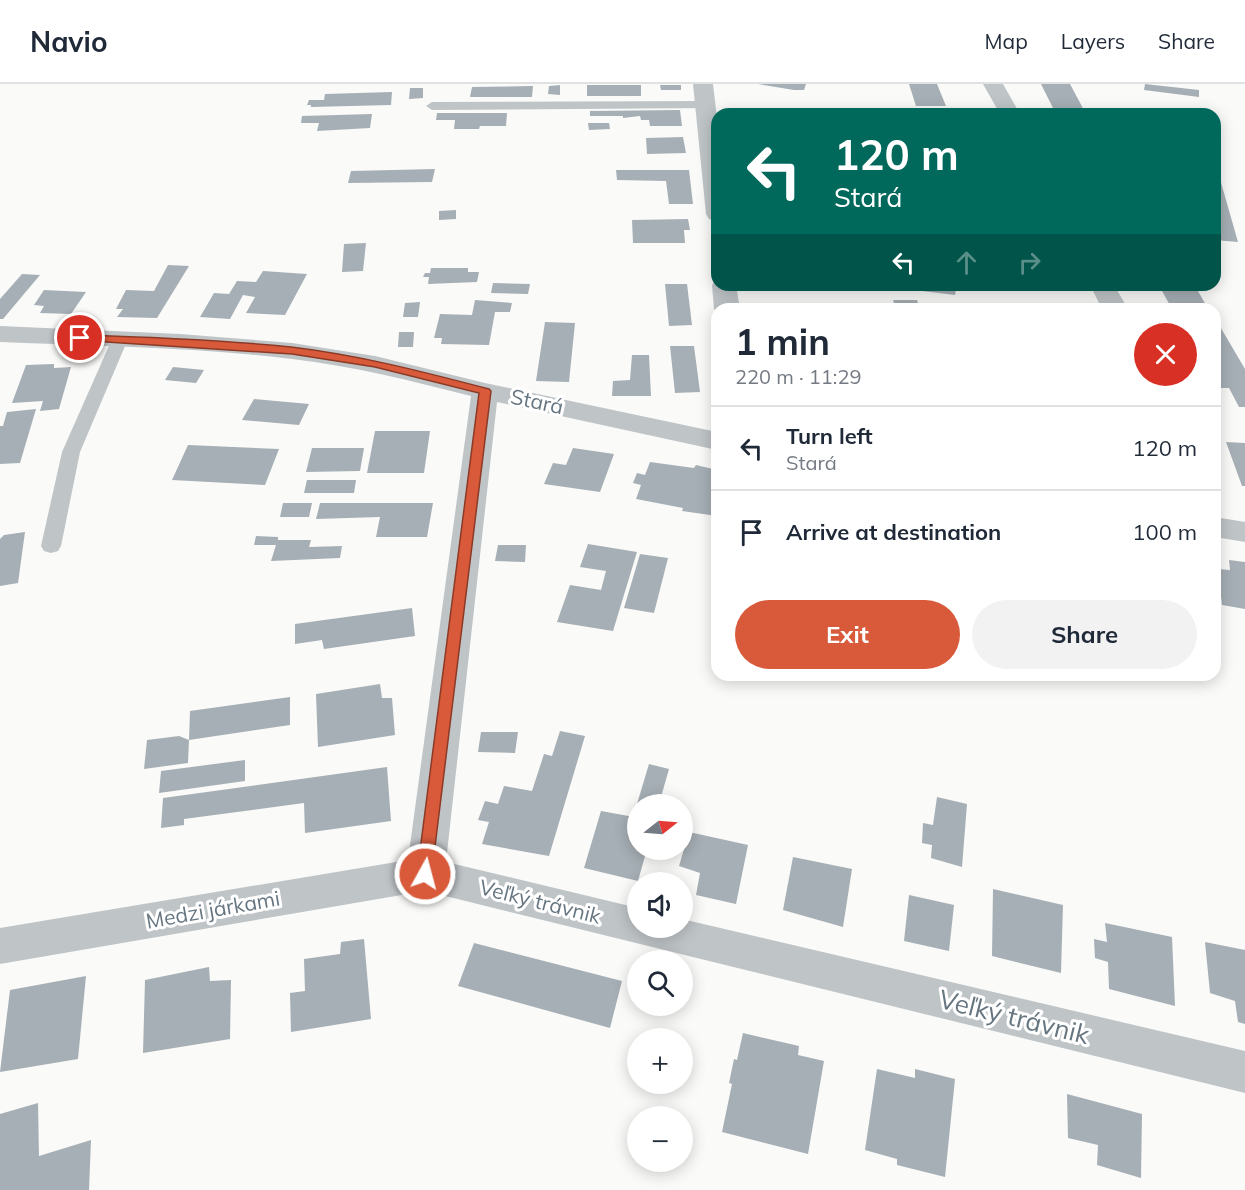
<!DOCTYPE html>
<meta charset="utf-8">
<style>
body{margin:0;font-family:Mulish,sans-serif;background:#f2f2f3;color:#1f2937;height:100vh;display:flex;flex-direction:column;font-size:22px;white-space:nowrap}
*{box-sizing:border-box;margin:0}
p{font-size:20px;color:#747a83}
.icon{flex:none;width:33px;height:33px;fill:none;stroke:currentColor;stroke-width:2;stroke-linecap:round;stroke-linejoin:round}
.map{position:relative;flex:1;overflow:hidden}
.drawer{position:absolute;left:711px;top:219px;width:510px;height:378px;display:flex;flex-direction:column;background:#fff;border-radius:18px;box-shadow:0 3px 15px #0003}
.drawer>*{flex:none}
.hud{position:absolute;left:711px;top:24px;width:510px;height:183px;border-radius:18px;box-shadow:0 3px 15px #0003;background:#00695c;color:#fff;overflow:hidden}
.needle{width:39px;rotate:73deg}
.fabs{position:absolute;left:627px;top:710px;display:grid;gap:12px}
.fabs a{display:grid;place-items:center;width:66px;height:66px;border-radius:50%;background:#fff;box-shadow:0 3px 15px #0003;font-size:30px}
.pin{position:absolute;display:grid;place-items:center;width:51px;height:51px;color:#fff;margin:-26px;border:3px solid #fff;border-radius:50%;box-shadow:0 2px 6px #0007}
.me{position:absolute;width:66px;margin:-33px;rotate:7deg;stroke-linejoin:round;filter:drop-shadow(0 0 4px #0008)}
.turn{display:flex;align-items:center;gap:21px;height:126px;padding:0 24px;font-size:27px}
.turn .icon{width:78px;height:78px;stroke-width:2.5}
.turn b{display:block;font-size:42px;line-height:51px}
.lanes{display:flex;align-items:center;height:57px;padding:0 24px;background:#0003;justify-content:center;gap:30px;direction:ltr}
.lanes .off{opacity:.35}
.round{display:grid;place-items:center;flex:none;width:63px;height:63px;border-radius:32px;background:#f2f2f3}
.summary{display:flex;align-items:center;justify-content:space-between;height:102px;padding:0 24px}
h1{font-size:36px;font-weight:700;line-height:45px}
.action{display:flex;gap:12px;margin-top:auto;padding:12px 24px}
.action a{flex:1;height:69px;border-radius:36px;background:#d85a3a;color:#fff;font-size:24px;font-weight:700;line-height:69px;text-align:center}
.action a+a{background:#f2f2f3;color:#1f2937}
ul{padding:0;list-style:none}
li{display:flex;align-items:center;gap:18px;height:84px;padding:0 24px;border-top:2px solid #e0e1e3}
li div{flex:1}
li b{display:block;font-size:22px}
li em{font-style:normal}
header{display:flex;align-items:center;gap:36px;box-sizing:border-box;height:84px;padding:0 30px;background:#fff;border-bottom:2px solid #e0e1e3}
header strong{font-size:28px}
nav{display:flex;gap:33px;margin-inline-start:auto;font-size:21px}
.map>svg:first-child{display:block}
.building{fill:#a6afb5}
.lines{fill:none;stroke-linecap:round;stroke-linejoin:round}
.lane{fill:#bfc4c7;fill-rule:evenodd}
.street{fill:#bfc4c7;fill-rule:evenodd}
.route{fill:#d85a3a;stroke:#8c3a26;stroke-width:1.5}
.labels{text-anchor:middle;stroke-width:6;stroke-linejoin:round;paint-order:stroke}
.street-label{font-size:21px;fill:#667681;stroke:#fff}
.near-street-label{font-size:26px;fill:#667681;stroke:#fff}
</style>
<header>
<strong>Navio</strong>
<nav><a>Map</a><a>Layers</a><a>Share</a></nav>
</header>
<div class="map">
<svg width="1245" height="1106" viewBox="0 0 1245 1106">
<rect width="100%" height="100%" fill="#fafaf8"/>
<g class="building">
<path d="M 758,0 L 806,0 L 804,6 L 794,6 Z"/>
<path d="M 909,0 L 937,0 L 946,22 L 916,22 Z"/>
<path d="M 1041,0 L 1070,0 L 1086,30 L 1056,30 Z"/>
<path d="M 1145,0 L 1199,6 L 1199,13 L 1144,6 Z"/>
<path d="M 560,1 L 560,11 L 548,10 L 549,2 Z"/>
<rect x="587" y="1" width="54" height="11"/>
<path d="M 660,1 L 681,1 L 681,6 L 661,6 Z"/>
<path d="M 533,2 L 532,13 L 470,13 L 472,3 Z"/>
<path d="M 410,4 L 423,4 L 423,14 L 409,15 Z"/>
<path d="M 392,8 L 391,21 L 311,23 L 311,21 L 307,21 L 309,16 L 324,16 L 325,10 Z"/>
<path d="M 680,26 L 682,42 L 650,42 L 649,36 L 641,36 L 640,32 L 623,34 L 623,32 L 590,32 L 590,27 Z"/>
<path d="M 437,29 L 507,29 L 506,42 L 480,42 L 479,45 L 454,45 L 455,36 L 436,36 Z"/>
<path d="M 372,30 L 370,44 L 317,47 L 319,39 L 301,39 L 302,32 Z"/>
<path d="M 588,39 L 609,39 L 610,45 L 589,46 Z"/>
<path d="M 683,53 L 686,69 L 647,70 L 646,54 Z"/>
<path d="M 1216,81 L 1238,158 L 1215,156 Z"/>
<path d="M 435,85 L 432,98 L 348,99 L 351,87 Z"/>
<path d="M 616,86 L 689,86 L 693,120 L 669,120 L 666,97 L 617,96 Z"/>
<path d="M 456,126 L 456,135 L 439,136 L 439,127 Z"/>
<path d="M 688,135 L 690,146 L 684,146 L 685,159 L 633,159 L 632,136 Z"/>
<path d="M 366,159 L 363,187 L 342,188 L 344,160 Z"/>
<path d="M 168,181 L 189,182 L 157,234 L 117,233 L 123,225 L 116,225 L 126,206 L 154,207 Z"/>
<path d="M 431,184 L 468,184 L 468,188 L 479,188 L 477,198 L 428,200 L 429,193 L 423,193 L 425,189 L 430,189 Z"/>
<path d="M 263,187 L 307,190 L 285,231 L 246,229 L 255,213 L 243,211 L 230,235 L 200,233 L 214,209 L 229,210 L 237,197 L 256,198 Z"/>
<path d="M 22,190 L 40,191 L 3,235 L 0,235 L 0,215 Z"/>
<path d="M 493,199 L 530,200 L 528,210 L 491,209 Z"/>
<path d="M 665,200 L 687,200 L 692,241 L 669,242 Z"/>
<path d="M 923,201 L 957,201 L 955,211 L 922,207 Z"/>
<path d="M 1152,201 L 1188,201 L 1191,207 L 1198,207 L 1207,223 L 1171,223 L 1162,207 L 1155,207 Z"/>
<path d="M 44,206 L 86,208 L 71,230 L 40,229 L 44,222 L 34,221 Z"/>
<path d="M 475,216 L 512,219 L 510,228 L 495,228 L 489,261 L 441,260 L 442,254 L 434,254 L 440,230 L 472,231 Z"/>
<path d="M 893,216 L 917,216 L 920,225 L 896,225 Z"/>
<path d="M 420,218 L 418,233 L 403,233 L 405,219 Z"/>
<path d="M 1215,234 L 1245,285 L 1245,323 L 1239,323 L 1229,304 L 1221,304 L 1215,291 Z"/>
<path d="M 545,238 L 575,239 L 569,298 L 536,297 Z"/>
<path d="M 399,248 L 414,248 L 413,263 L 398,263 Z"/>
<path d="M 670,262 L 694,262 L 700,308 L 675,309 Z"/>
<path d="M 632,271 L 649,271 L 651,312 L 612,312 L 613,297 L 630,296 Z"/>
<path d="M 54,280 L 54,284 L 71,283 L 59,325 L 40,327 L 43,317 L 12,319 L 26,281 Z"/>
<path d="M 173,283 L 204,286 L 196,299 L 165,296 Z"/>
<path d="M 254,315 L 309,320 L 299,341 L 242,336 Z"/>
<path d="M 36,325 L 20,379 L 0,380 L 0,342 L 3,342 L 7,328 Z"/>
<path d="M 375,347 L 430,347 L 424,389 L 367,389 Z"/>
<path d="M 1226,358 L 1245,359 L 1245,402 L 1242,402 Z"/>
<path d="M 188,361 L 279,365 L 265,401 L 172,396 Z"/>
<path d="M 312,364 L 364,364 L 360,387 L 306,388 Z"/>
<path d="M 573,364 L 614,370 L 600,408 L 544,400 L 553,379 L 566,381 Z"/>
<path d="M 650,378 L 694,384 L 696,381 L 717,386 L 717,432 L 682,427 L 683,424 L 636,415 L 641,401 L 633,399 L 637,389 L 645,391 Z"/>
<path d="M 307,396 L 356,396 L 354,409 L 304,409 Z"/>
<path d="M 283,419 L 312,419 L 309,433 L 280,433 Z"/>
<path d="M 320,419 L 433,419 L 427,453 L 376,453 L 380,433 L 316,435 Z"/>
<path d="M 25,448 L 18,499 L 0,502 L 0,455 L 4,451 Z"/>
<path d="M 256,452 L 278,453 L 278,456 L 311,456 L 309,463 L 342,462 L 340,474 L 271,477 L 276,461 L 254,461 Z"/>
<path d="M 588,460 L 637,468 L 613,547 L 557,538 L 570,501 L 601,506 L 606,487 L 580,483 Z"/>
<path d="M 498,461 L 526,461 L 525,478 L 495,477 Z"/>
<path d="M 640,470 L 668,474 L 654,529 L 624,524 Z"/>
<path d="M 1229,476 L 1245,478 L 1245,525 L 1222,521 L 1218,485 L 1230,486 Z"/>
<path d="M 412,524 L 415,552 L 324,565 L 322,556 L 295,560 L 295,540 Z"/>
<path d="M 380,600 L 382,614 L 392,614 L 395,651 L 318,663 L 316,610 Z"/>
<path d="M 290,613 L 290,641 L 189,656 L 188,679 L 144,685 L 147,656 L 179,652 L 189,656 L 190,627 Z"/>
<path d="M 560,647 L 585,652 L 549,772 L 482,760 L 489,738 L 478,736 L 485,717 L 498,720 L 504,702 L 532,707 L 544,670 L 552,672 Z"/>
<path d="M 481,648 L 518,648 L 515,669 L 478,668 Z"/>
<path d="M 245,676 L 245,697 L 159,709 L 161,687 Z"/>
<path d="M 649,680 L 669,685 L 659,720 L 637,720 Z"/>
<path d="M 387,683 L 391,737 L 305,749 L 304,719 L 184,735 L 184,741 L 161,744 L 163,714 Z"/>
<path d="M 937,713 L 967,720 L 962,783 L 931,774 L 932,761 L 922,759 L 923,739 L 933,741 Z"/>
<path d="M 638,722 L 638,765 L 647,765 L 638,797 L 584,784 L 601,727 L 634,733 Z"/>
<path d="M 689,748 L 748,761 L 736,820 L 696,811 L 700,789 L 679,782 Z"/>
<path d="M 793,773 L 852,785 L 843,843 L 783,826 Z"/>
<path d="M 993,805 L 1063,821 L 1061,889 L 992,872 Z"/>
<path d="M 909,811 L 954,821 L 949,867 L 904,857 Z"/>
<path d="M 1105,839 L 1172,853 L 1175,922 L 1109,905 L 1108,878 L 1095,874 L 1094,855 L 1107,858 Z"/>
<path d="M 364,855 L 371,935 L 291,948 L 290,909 L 305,907 L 304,875 L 340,870 L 341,858 Z"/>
<path d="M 1205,858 L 1245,866 L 1245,940 L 1238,938 L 1235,917 L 1210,909 Z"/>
<path d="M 474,859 L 622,897 L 610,944 L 458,902 Z"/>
<path d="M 209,883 L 210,897 L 231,896 L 230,955 L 143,969 L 145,896 Z"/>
<path d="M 86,892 L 78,975 L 0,988 L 10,906 Z"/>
<path d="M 743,949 L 799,962 L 798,971 L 824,977 L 808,1070 L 722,1048 L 732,1000 L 729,999 L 734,975 L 737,976 Z"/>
<path d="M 877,985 L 915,994 L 915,985 L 955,995 L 945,1093 L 897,1081 L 897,1075 L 865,1066 Z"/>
<path d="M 1067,1010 L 1142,1030 L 1141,1094 L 1097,1081 L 1098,1061 L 1068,1054 Z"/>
<path d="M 38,1019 L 39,1072 L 91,1056 L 89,1106 L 0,1106 L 0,1030 Z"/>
</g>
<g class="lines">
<g class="lane">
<path d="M 706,17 L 712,21 L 711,24 L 432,26 L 426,22 L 432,18 Z"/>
<path d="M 120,250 L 128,255 L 80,368 L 61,462 L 58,467 L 51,469 L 44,467 L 41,462 L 62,368 L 112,255 Z"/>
</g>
<g class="street">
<path d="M 693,0 L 713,0 L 717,34 L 717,137 L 709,135 L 706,130 Z"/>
<path d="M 983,0 L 1003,0 L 1020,30 L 1000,30 Z"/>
<path d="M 717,195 L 717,201 L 736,201 L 740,225 L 717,225 L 717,229 L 714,225 L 712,201 Z"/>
<path d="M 1090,201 L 1114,201 L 1128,225 L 1102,225 Z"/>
<path d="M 0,242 L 180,250 L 292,259 L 375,272 L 485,299 L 717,348 L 717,366 L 497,318 L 446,778 L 638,824 L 638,843 L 682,843 L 682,835 L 1245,967 L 1245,1009 L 425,807 L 0,880 L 0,844 L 408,776 L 471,312 C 412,297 353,282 292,275 C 195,263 97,262 0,258 Z"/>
<path d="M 1215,433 L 1245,438 L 1245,458 L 1215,453 Z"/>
</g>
</g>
<path class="route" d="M 80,251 C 151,253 221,256 291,263 C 359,271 424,288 489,305 L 491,307 L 431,795 L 425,797 L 420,795 L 417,790 L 479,309 L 375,283 L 292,270 L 76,256 L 75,254 Z"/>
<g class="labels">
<g class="street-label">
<text transform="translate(537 318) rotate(12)" y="7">Stará</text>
<text transform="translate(540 818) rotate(14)" y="7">Veľký trávnik</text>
<text transform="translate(213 826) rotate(-10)" y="7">Medzi járkami</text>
</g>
<g class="near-street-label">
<text transform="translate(1014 933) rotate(14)" y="9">Veľký trávnik</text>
</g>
</g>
</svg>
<div class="fabs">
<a><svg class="needle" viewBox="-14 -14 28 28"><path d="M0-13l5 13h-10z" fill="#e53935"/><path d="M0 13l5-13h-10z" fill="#747a83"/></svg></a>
<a><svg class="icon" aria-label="sound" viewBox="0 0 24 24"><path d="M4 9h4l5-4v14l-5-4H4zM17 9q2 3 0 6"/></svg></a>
<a><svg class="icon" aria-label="search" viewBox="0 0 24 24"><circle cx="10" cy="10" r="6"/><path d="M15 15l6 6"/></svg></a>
<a>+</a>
<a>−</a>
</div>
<div class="pin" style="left:80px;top:254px;background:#d93025"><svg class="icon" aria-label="arrive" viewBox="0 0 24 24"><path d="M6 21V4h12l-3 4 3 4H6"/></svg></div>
<svg class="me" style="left:425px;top:790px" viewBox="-20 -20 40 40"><circle r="17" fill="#d85a3a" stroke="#fff" stroke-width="3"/><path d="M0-11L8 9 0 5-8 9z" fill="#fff"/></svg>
<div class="hud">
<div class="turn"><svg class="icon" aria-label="left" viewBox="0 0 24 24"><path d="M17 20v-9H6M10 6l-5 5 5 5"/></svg><div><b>120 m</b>Stará</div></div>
<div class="lanes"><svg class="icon" aria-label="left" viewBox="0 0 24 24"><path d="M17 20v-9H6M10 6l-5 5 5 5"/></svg><svg class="icon off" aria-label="ahead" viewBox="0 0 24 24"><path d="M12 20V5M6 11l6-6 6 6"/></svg><svg class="icon off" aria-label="right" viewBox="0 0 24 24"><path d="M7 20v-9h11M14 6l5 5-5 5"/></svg></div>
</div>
<section class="drawer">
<div class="summary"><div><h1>1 min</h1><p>220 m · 11:29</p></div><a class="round" style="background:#d93025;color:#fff"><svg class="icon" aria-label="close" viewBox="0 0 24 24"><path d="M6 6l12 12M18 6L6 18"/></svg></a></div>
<ul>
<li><svg class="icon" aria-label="left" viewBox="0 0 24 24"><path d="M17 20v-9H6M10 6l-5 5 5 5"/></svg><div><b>Turn left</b><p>Stará</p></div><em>120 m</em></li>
<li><svg class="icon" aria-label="arrive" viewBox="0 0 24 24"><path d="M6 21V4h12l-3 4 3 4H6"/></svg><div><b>Arrive at destination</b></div><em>100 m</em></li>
</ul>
<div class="action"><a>Exit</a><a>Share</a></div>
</section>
</div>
